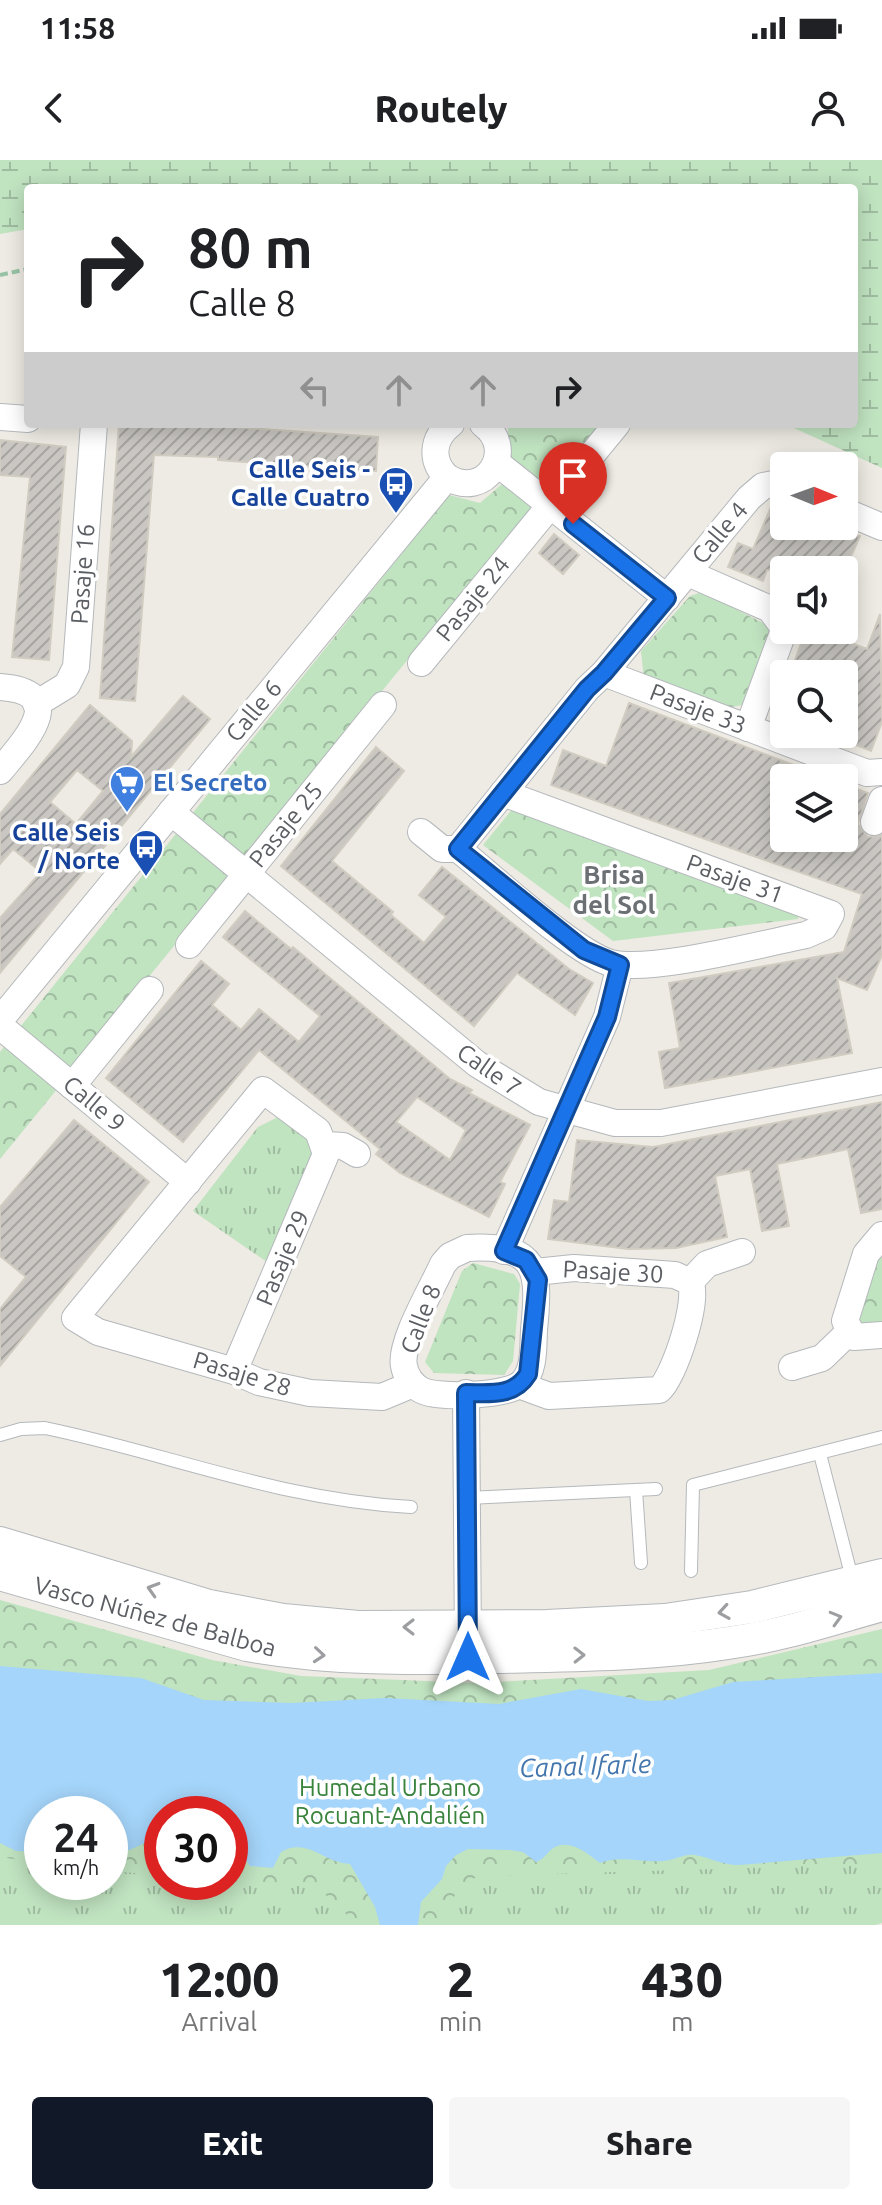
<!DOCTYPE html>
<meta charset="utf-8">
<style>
body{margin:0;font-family:Ubuntu,sans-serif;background:#f6f6f6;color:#202124;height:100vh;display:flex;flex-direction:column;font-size:30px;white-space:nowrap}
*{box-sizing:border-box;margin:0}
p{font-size:26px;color:#757577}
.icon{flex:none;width:44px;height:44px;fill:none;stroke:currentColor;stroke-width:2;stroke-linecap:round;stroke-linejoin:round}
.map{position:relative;height:1765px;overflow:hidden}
.details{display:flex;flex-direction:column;background:#fff;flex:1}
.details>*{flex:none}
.banner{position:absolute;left:24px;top:24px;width:834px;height:244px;border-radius:8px;box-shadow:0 4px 20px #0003;background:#fff;color:#202124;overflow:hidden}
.needle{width:52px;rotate:91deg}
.buttons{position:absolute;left:770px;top:292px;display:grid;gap:16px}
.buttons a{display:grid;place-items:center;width:88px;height:88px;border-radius:8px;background:#fff;box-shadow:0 4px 20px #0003;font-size:40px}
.speed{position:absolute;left:24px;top:1636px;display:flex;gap:16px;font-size:40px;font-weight:700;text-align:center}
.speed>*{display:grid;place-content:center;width:104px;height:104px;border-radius:50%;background:#fff;box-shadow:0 4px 20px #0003;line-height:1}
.speed small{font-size:20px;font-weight:400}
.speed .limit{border:12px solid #d22;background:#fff;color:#111}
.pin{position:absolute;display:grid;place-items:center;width:68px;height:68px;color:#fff;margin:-82px -34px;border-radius:50% 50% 50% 0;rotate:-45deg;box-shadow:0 0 8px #0007}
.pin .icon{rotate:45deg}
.me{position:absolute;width:88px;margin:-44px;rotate:0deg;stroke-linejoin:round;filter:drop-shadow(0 0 6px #0008)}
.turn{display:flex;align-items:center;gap:28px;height:168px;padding:0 32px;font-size:36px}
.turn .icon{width:104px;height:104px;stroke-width:2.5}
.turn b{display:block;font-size:56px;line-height:68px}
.lanes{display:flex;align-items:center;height:76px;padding:0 32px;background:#0003;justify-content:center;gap:40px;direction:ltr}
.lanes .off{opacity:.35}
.eta{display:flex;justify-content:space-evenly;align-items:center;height:136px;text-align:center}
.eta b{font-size:48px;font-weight:800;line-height:56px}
.action{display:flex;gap:16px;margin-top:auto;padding:16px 32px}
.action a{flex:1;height:92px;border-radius:8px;background:#111827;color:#fff;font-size:32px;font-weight:800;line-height:92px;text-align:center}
.action a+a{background:#f6f6f6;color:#202124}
.status{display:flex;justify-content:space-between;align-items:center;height:56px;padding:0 40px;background:#fff;direction:ltr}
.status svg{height:22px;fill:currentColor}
header{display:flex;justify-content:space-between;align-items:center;height:104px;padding:0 32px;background:#fff;font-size:36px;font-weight:800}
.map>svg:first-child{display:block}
.grass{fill:url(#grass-tufts)}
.forest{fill:url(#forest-crowns)}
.wetland{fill:url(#wetland-marsh)}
.water{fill:#a5d5fa}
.building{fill:url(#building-hatch);stroke:#d1ccc1;stroke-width:2;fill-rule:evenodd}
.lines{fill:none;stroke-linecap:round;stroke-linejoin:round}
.service-casing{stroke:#b5b8bc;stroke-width:14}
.minor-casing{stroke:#b5b8bc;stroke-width:28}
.tertiary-casing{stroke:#b5b8bc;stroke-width:34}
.path{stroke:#98c2a5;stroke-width:4;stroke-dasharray:8 4;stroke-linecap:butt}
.service{stroke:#fff;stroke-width:12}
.minor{stroke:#fff;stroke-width:26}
.tertiary{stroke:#fff;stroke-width:32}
.oneway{stroke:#9d9ea1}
.route-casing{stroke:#114b97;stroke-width:20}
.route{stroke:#1a73e8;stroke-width:14}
.labels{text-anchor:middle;stroke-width:7;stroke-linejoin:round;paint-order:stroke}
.transit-label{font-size:24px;font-weight:bold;fill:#164399;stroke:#fff;text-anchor:end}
.street-label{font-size:24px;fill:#5b5e63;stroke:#fff}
.shop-label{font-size:24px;font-weight:bold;fill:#366cbe;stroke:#fff;text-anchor:start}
.park-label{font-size:24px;fill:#39833d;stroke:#fff}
.neighbourhood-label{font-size:26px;font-weight:bold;fill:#6c7075;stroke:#fff}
.water-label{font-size:26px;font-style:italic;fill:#4376ac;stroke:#fff}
</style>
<div class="status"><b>11:58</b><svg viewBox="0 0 49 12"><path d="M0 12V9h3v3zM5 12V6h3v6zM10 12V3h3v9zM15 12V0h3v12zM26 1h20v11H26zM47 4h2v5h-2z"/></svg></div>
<header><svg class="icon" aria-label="back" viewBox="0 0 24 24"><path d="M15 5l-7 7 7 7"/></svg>Routely<svg class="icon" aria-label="person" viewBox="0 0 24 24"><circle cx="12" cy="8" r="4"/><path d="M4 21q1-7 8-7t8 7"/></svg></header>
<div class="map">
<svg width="882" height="1765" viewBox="0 0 882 1765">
<defs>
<pattern id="grass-tufts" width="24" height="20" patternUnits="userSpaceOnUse" patternTransform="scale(2)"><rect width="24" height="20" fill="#c0e3c0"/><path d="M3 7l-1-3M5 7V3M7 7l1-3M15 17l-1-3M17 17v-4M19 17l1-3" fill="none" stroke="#9fbba0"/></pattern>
<pattern id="forest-crowns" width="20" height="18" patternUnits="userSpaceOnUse" patternTransform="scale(2)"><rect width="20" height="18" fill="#c0e3c0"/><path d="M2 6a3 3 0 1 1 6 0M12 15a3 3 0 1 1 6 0" fill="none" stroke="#9fbba0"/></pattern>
<pattern id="wetland-marsh" width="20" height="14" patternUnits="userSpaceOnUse" patternTransform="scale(2)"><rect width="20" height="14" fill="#c0e3c0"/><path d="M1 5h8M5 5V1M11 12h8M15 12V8" fill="none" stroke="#9fbba0"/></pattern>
<pattern id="building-hatch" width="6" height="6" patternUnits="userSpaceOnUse" patternTransform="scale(2)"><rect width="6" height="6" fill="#cac7c2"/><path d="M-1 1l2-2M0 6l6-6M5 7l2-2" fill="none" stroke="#a7a5a1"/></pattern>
</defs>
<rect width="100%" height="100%" fill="#edebe3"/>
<g class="grass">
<path d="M 278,957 L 312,983 L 314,1001 L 267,1102 L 193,1051 L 258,967 Z"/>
<path d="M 162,1679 L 162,1722 L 230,1722 L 230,1685 L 279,1700 L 380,1765 L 0,1765 L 0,1683 L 42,1692 L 42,1722 L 110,1722 L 110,1694 Z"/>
<path d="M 882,1693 L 882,1763 L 876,1765 L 418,1765 L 446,1706 Z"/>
</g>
<g class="forest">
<path d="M 508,264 L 600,264 L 0,999 L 0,892 L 449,335 L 480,343 L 509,318 Z"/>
<path d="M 702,432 L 767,465 L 772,472 L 743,545 L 731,547 L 644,519 L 641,491 L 690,436 Z"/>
<path d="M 514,647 L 799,750 L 798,759 L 613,781 L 483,685 Z"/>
<path d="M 882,1089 L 882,1165 L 863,1169 L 854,1162 Z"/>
<path d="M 473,1103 L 514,1114 L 520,1124 L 513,1201 L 504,1215 L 434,1213 L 425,1202 L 462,1111 Z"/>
<path d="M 0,1440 L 212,1500 L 301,1516 L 477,1523 L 709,1510 L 882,1469 L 882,1704 L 480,1716 C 455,1724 451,1741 445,1765 L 352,1765 C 331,1716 276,1725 230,1721 L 230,1654 L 162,1654 L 162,1715 L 110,1711 L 110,1654 L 42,1654 L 42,1703 L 0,1697 Z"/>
</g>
<path class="wetland" d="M 0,0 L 882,0 L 882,308 L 785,264 L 854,264 L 854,28 L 28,28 L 28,69 L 0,74 Z"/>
<path class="water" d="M 0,1506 L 141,1518 L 204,1540 L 292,1543 L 385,1538 L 499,1544 L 581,1529 L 648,1541 L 672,1540 L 733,1522 L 882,1513 L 882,1693 L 739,1705 C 722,1705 711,1698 695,1695 C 686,1693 674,1700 664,1701 C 642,1703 620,1695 600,1703 C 587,1693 568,1677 552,1689 C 546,1694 544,1699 536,1702 L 523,1692 L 510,1690 L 468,1689 L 456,1695 L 446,1706 L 442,1719 L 421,1742 L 418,1765 L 380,1765 L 375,1747 L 350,1704 C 323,1703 308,1677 281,1692 L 273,1708 L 250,1706 L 237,1686 L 230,1685 L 230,1654 L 162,1654 L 162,1679 C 142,1680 131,1694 110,1694 L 110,1654 L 42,1654 L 42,1692 L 16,1691 L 0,1683 Z"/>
<g class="building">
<path d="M 119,264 L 188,264 L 378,277 L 376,311 L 218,300 L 218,297 L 154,295 L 135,541 L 100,538 Z"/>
<path d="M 0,280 L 66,287 L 49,500 L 12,497 L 30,317 L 0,315 Z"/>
<path d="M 784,338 L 784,366 L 834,366 L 860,376 L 845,410 L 767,410 L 763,421 L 728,407 L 738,383 L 753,389 L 774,340 Z"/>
<path d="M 554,374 L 579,395 L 563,414 L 539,393 Z"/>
<path d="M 880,454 L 882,562 L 871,591 L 844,580 L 844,514 L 790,514 L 806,470 L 817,470 L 867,489 Z"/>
<path d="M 183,536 L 210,559 L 0,813 L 0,758 L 41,712 L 13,689 L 0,704 L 0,654 L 90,545 L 132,581 L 131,597 ZM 77,610 L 103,631 L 76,664 L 50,642 Z"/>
<path d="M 629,543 L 823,616 L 784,618 L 784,678 L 807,678 L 844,690 L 844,624 L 868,633 L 858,664 L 868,677 L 882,675 L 882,795 L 867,830 L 837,818 L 852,893 L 665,928 L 659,892 L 680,888 L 669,823 L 844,792 L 862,734 L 551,625 L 563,590 L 606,606 Z"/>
<path d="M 376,587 L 404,611 L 332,701 L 393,752 L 391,755 L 424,783 L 446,757 L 419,735 L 442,707 L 569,809 L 593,823 L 575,855 L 517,813 L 474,866 L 281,706 Z"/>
<path d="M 245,751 L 291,789 L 293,787 L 450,919 L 472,930 L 469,933 L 530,965 L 500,1022 L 505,1024 L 489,1057 L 400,1013 L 376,994 L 380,989 L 259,890 L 183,982 L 106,918 L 201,801 L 229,824 L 212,845 L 241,870 L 259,849 L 299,882 L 320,856 L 223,777 ZM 417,937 L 466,970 L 450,1000 L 396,962 Z"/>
<path d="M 882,942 L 882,1049 L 861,1053 L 848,989 L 777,1004 L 789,1066 L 762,1071 L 750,1009 L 715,1016 L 727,1077 L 676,1088 L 628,1089 L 548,1079 L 554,1040 L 569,1042 L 577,980 L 653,987 Z"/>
<path d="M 74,960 L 149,1022 L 0,1206 L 0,1149 L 26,1117 L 0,1096 L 0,1047 Z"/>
</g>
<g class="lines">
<g class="service-casing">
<g id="service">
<path d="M 0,1275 L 21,1269 L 45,1268 C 170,1294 280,1340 411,1347"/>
<path d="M 820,1294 L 853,1422"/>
<path d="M 636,1330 L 641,1403"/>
<path d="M 467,1338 L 656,1329"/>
<path d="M 691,1411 L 693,1325 L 882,1277"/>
</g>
</g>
<g class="minor-casing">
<g id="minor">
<path d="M 0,257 L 28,259"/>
<path d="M 451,264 C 432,278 430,301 447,317 C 485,341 518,290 483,264"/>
<path d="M 497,303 L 667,438"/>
<path d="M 844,351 L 882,367"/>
<path d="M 688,413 L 770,449 L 784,468"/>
<path d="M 421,503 L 617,264"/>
<path d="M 604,513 L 867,613 L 882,612"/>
<path d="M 0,527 C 72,532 24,582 0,611"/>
<path d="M 36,544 L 67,525 L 76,507 L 94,264"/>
<path d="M 748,568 L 784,470"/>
<path d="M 171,652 L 477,904 L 539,942 L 615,963 L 661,963 L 882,921"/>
<path d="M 874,662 L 882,640"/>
<path d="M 421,672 L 442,689 L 458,689 C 491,715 576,794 611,803 C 651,813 761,784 806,775 L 824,767 L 831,754 L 503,633"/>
<path d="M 458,689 L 587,529 L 604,513 L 749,338 L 763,326 L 784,322"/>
<path d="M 189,785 L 383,545"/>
<path d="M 0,860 L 447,317"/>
<path d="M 0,866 L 188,1022"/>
<path d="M 72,926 L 150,830"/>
<path d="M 326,985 L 343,986 L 357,994"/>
<path d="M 882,1075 L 866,1094 L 845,1161 L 854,1177 L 882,1175"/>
<path d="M 467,1088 C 539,1084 540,1110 534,1170 C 533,1187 535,1210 522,1223 C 508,1236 438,1239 421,1230 C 412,1225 406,1216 404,1206 C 399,1183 433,1127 443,1104 L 450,1096 Z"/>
<path d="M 504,1091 L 607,857 L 620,805"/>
<path d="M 690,1122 L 707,1104 L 742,1092"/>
<path d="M 792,1207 L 822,1198 L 849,1172"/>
<path d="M 234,1211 L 326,994 L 318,971 L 263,930 L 75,1158 L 98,1172 L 234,1211 L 259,1222 L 310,1233 L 382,1237 L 413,1224"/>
<path d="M 519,1225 L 549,1236 L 659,1230 C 674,1218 700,1138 690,1122 L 675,1115 L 574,1108 L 535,1112"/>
<path d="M 466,1233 L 468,1486"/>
</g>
</g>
<g class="tertiary-casing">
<g id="tertiary">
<path d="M 0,1383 L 209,1446 L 283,1460 L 358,1467 L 547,1466 L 665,1460 L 752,1447 L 882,1415"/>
<path d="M 0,1414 L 247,1485 C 330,1500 413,1499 497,1497 C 574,1495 652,1495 728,1483 C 781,1476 831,1459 882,1445"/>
</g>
</g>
<path class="path" d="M 0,115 L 28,109"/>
<use href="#service" class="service"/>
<use href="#minor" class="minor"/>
<use href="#tertiary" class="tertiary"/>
</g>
<defs><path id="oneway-chevron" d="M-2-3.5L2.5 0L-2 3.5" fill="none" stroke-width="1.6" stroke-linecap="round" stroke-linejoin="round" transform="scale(2)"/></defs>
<g class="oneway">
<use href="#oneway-chevron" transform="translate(153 1429) rotate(-163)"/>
<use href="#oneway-chevron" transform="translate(724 1452) rotate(171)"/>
<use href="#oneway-chevron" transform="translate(836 1458) rotate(-16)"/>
<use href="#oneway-chevron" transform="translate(409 1467) rotate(180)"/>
<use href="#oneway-chevron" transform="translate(319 1495) rotate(5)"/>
<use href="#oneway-chevron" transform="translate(579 1495) rotate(-1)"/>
</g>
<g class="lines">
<g class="route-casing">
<path id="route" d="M 468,1497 L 466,1233 C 490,1233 514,1237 528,1214 L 538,1120 L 526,1100 L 504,1091 L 607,857 L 620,805 L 584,790 L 458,689 L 587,529 L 604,513 L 667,438 L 573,364"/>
</g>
<use href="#route" class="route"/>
</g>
<defs>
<g id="bus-pin" transform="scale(1.8)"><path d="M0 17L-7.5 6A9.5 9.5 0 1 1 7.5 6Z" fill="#1a4fb4" stroke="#fff"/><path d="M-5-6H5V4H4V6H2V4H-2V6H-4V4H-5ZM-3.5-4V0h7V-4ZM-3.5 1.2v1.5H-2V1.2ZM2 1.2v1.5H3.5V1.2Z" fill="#fff"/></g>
<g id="supermarket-pin" transform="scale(1.8)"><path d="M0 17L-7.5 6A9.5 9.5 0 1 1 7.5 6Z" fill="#3f7fe0" stroke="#fff"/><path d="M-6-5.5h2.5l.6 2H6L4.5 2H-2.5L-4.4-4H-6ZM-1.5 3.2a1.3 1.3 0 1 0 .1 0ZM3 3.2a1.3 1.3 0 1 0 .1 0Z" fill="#fff"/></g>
</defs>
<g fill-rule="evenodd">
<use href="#bus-pin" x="396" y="324"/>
<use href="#supermarket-pin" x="127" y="623"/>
<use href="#bus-pin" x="146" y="687"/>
</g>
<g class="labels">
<g class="transit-label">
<text x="370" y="318">Calle Seis -<tspan x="370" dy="28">Calle Cuatro</tspan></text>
<text x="120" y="681">Calle Seis<tspan x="120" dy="28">/ Norte</tspan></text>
</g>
<g class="street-label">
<text transform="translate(720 373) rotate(-50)" y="8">Calle 4</text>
<text transform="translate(83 414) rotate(-86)" y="8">Pasaje 16</text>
<text transform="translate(473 439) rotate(-51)" y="8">Pasaje 24</text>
<text transform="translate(698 549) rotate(21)" y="8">Pasaje 33</text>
<text transform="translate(254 551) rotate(-50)" y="8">Calle 6</text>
<text transform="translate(286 665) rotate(-51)" y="8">Pasaje 25</text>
<text transform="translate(735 719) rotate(20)" y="8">Pasaje 31</text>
<text transform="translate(489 910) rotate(35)" y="8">Calle 7</text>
<text transform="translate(94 944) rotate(40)" y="8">Calle 9</text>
<text transform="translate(283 1098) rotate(-67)" y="8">Pasaje 29</text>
<text transform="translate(613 1112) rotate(3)" y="8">Pasaje 30</text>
<text transform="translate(421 1159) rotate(-69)" y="8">Calle 8</text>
<text transform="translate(242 1214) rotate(17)" y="8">Pasaje 28</text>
<text transform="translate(155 1457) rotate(15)" y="8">Vasco Núñez de Balboa</text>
</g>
<g class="shop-label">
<text x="153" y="631">El Secreto</text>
</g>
<g class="park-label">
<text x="390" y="1636">Humedal Urbano<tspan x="390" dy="28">Rocuant-Andalién</tspan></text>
</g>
<g class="neighbourhood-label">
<text x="614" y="724">Brisa<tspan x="614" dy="30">del Sol</tspan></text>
</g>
<g class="water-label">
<text transform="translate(585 1606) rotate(-2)" y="9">Canal Ifarle</text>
</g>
</g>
</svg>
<div class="buttons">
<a><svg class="needle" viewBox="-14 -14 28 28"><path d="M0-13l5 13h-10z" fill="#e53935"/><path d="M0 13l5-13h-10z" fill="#757577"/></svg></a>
<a><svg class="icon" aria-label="sound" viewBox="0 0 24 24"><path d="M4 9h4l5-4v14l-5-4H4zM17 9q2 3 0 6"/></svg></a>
<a><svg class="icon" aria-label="search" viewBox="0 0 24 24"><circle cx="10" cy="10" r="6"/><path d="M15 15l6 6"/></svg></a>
<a><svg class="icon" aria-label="layers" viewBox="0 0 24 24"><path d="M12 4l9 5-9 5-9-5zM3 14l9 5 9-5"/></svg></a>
</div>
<div class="speed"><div>24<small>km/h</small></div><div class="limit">30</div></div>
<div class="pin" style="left:573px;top:364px;background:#d93025"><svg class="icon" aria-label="arrive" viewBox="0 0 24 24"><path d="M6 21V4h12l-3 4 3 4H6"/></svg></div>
<svg class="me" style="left:468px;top:1497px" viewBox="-20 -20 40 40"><path d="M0-17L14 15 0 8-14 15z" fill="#1a73e8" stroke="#fff" stroke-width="4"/></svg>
<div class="banner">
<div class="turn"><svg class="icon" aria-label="right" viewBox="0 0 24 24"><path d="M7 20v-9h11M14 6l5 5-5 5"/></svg><div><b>80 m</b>Calle 8</div></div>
<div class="lanes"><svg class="icon off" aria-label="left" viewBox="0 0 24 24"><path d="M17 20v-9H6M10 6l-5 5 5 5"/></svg><svg class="icon off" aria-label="ahead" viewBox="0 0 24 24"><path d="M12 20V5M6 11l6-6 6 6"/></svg><svg class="icon off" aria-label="ahead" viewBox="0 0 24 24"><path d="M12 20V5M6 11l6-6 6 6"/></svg><svg class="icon" aria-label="right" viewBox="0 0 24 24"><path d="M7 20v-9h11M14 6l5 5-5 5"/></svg></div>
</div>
</div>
<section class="details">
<div class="eta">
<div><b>12:00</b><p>Arrival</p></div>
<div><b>2</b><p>min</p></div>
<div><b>430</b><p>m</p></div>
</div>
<div class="action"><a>Exit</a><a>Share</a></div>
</section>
